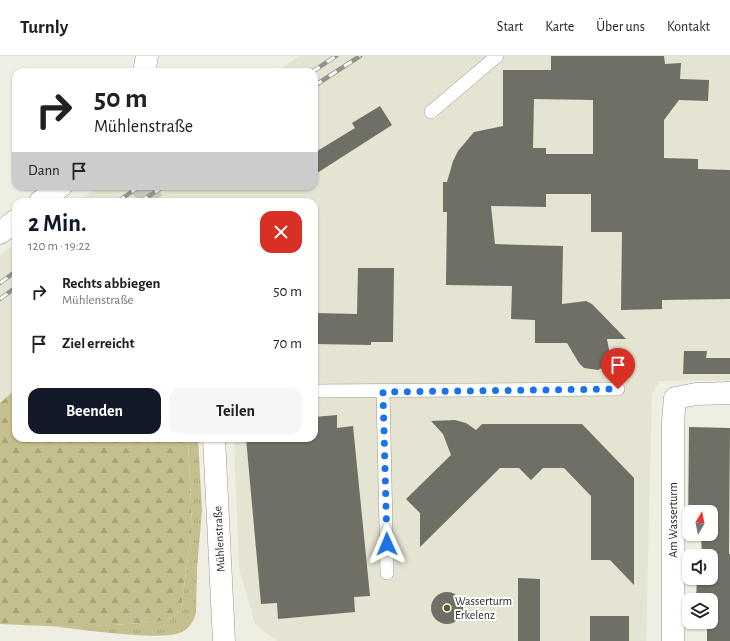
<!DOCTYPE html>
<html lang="de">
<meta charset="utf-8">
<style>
body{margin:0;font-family:"Alegreya Sans",sans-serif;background:#f6f6f6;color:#202124;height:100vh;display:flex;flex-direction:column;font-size:15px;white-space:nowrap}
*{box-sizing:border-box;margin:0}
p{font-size:13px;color:#757577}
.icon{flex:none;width:22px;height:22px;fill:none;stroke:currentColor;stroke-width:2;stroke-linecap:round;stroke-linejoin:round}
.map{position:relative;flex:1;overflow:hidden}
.side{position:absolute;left:12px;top:142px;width:306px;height:244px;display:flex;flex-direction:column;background:#fff;border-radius:12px;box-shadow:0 1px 3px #0004}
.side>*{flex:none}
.guide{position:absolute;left:12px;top:12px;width:306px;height:122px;border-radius:12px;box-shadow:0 1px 3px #0004;background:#fff;color:#202124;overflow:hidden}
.needle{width:26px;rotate:10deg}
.fabs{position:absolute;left:682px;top:449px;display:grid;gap:8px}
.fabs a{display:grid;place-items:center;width:36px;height:36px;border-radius:8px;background:#fff;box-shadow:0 1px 3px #0004;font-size:20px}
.pin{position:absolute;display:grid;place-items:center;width:34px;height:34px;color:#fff;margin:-41px -17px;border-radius:50% 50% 50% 0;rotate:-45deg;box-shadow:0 0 4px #0007}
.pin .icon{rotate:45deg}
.me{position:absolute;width:44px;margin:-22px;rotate:359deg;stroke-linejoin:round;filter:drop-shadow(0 0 3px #0008)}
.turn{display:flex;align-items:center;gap:14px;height:84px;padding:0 16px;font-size:18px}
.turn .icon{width:52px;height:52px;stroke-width:2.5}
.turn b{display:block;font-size:28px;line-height:34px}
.then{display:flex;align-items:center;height:38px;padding:0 16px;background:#0003;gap:8px;font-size:15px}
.round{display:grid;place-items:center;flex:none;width:42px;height:42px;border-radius:12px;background:#f6f6f6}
.summary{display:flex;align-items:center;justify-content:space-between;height:68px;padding:0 16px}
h1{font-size:24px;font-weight:600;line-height:30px;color:#111827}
.primary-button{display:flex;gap:8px;margin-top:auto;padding:8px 16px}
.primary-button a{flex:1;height:46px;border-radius:12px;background:#111827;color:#fff;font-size:16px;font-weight:600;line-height:46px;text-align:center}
.primary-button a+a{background:#f6f6f6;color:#202124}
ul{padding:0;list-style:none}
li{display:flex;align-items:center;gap:12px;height:52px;padding:0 16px}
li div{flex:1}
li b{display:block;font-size:15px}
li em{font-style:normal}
header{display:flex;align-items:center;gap:24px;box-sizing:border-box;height:56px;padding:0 20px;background:#fff;border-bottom:1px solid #e0e0e0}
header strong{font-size:19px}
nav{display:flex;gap:22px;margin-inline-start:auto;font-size:14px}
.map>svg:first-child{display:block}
.built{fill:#e5e3d1}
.grass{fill:url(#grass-tufts)}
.forest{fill:url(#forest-firs)}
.building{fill:#706f65;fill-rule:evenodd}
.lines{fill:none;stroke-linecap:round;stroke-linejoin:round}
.secondary-tunnel{stroke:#c7c6bd;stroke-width:22;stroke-dasharray:22 11;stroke-linecap:butt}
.lane-casing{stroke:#9a998f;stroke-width:14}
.street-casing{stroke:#9a998f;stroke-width:23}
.secondary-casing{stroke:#9a998f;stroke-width:23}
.lane{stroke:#fff;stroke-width:13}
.street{stroke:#fff;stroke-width:22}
.secondary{stroke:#fff;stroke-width:22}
.rail-casing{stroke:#94938b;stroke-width:4.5}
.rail{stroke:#fff;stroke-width:3;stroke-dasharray:9;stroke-linecap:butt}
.route{stroke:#1a73e8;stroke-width:7;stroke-dasharray:0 12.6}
.poi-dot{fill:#615a26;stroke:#fff;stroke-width:1.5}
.labels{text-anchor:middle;stroke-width:4;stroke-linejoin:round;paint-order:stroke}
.street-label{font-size:12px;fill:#282723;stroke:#fff}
.poi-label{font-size:12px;fill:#282723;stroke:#fff;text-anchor:start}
</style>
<header>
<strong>Turnly</strong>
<nav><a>Start</a><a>Karte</a><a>Über uns</a><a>Kontakt</a></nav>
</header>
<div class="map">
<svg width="730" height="585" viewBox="0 0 730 585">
<defs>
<pattern id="grass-tufts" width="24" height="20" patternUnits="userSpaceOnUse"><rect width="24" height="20" fill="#c5be8e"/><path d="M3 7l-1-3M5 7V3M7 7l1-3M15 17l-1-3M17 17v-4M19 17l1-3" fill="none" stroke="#a9a37a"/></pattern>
<pattern id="forest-firs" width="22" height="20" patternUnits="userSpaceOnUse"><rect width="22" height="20" fill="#c5be8e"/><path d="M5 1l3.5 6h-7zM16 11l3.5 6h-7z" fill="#a9a37a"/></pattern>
</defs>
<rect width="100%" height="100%" fill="#efeee3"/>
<g class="built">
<path d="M 299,0 L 730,0 L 730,324 L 659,325 L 652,339 L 646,585 L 277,585 L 255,568 L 239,512 L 234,382 L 314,382 L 314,146 L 76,146 L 100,130 L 314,130 L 314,16 L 275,16 Z"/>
<path d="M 16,188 L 16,333 L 0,347 L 0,199 Z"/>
</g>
<path class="grass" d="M 188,382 L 198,382 L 202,454 L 197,513 L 196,557 C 193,567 188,574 179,577 C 158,585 82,573 56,571 L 114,569 L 166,565 L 181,554 L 192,470 Z"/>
<path class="forest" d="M 16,333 L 16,382 L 188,382 L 192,470 L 181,554 L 166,565 L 114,569 L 68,571 L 0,568 L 0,347 Z"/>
<g class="building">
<path d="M 551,0 L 664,0 L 665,8 L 681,7 L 680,23 L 709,24 L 708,45 L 679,44 L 664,64 L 664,102 L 698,103 L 698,113 L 730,114 L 730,243 L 662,244 L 662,253 L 621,254 L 622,176 L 591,176 L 591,138 L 546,138 L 546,151 L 491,150 L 495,188 L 563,190 L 562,248 L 586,245 L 592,248 L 626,283 L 607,283 L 610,299 L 609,306 L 604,311 L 598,314 L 584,312 L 579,307 L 567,287 L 535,287 L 535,264 L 511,263 L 512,230 L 446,229 L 447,156 L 443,156 L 443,126 L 447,126 L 453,105 L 458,95 L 474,76 L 503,70 L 503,14 L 551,14 ZM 534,43 L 593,44 L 593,98 L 546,98 L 546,92 L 533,92 Z"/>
<path d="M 380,50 L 392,69 L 314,119 L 314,97 L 355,72 L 352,67 Z"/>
<path d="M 358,212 L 394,212 L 393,286 L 371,286 L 371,289 L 314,288 L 314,257 L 357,258 Z"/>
<path d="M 684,295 L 707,295 L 706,302 L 730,302 L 730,318 L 683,318 Z"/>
<path d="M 337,359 L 337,372 L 353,370 L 370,540 L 354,541 L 355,556 L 278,563 L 277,547 L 261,548 L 246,382 L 314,382 L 314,361 Z"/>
<path d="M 455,364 L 466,367 L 476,374 L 482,368 L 582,368 L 634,422 L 634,529 L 610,504 L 591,504 L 591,440 L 564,412 L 543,412 L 531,424 L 519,412 L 500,412 L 420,491 L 420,457 L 406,443 L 451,399 L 443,378 L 431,365 Z"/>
<path d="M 689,371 L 730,372 L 729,498 L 730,498 L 730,585 L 707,585 L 707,566 L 711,566 L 711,544 L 696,544 L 697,522 L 711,522 L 711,500 L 702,500 L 701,481 L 701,478 L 711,478 L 711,456 L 689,456 L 688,476 Z"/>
<path d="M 518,522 L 540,523 L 540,585 L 518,585 Z"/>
<circle cx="447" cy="552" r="16"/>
<rect x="590" y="560" width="39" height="25"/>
</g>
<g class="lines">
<path class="secondary-tunnel" d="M 140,130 L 154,146"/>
<g class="lane-casing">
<g id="lane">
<path d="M 431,56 L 497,0"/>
<path d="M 314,335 L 618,333"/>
<path d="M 383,336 L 387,517"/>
</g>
</g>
<g class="street-casing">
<g id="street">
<path d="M 144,16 L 147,0"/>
<path d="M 673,585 L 673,366 L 675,342 L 696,338 L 730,337"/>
</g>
</g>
<g class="secondary-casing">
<g id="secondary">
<path d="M 40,146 L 61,130"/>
<path d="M 0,177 L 16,164"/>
<path d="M 214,382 L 224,585"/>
</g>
</g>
<use href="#lane" class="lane"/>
<use href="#street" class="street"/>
<use href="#secondary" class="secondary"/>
<g class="rail-casing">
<g id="rail">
<path d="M 312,16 L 336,0"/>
<path d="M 314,30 L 360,0"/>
<path d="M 117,146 L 140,130"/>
<path d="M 140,146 L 164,130"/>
<path d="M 0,227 L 16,215"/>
<path d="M 0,243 L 16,231"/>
</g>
</g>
<use href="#rail" class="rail"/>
</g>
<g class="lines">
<path class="route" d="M 387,488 L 383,336 L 618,333"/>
</g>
<circle class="poi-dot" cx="447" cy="552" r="4"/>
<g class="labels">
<g class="street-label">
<text transform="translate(673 464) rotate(-90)" y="4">Am Wasserturm</text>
<text transform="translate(219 483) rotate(-93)" y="4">Mühlenstraße</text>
</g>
<g class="poi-label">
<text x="455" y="549">Wasserturm<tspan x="455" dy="14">Erkelenz</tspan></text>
</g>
</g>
</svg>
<div class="fabs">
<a><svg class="needle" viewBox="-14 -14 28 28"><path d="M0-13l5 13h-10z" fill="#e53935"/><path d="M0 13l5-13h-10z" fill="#757577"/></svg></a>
<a><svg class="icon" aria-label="sound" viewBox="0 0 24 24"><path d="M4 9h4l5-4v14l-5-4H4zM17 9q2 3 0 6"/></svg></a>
<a><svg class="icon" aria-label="layers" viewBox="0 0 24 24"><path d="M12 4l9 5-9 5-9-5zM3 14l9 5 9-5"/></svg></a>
</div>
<div class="pin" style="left:618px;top:333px;background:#d93025"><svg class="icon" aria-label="arrive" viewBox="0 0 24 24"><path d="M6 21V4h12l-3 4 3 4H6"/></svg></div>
<svg class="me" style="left:387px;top:488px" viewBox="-20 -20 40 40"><path d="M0-17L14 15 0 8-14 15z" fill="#1a73e8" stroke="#fff" stroke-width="4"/></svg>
<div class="guide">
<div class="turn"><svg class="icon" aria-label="right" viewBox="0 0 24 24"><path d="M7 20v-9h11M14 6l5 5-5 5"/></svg><div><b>50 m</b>Mühlenstraße</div></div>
<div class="then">Dann<svg class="icon" aria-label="arrive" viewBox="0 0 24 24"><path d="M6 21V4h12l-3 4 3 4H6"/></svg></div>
</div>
<section class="side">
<div class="summary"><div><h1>2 Min.</h1><p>120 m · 19:22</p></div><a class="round" style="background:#d93025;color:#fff"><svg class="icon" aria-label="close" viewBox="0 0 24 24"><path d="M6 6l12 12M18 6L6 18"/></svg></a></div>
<ul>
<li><svg class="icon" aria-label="right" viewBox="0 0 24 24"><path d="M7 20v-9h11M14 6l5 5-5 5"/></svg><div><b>Rechts abbiegen</b><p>Mühlenstraße</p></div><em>50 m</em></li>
<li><svg class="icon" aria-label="arrive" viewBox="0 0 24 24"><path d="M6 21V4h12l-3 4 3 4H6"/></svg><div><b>Ziel erreicht</b></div><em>70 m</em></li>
</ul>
<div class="primary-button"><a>Beenden</a><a>Teilen</a></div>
</section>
</div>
